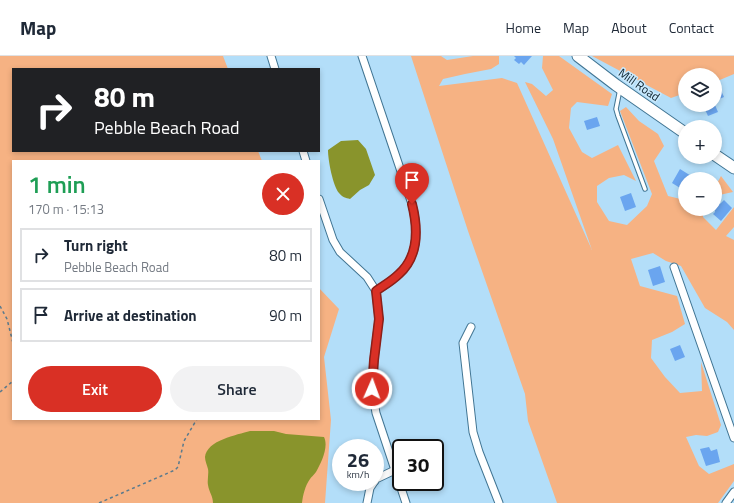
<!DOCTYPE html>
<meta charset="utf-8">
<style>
body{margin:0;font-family:"Titillium Web",sans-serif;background:#f2f2f3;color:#1f2937;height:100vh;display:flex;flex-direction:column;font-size:15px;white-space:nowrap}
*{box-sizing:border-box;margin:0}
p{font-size:13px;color:#747a83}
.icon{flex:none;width:22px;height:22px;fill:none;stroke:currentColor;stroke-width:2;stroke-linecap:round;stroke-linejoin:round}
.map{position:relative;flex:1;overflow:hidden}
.panel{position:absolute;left:12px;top:104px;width:308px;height:260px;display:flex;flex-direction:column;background:#fff;border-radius:0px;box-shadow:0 2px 6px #0003}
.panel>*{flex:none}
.guide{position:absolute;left:12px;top:12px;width:308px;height:84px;border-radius:0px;box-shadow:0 2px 6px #0003;background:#202124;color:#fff;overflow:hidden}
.buttons{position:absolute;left:678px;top:12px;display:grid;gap:8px}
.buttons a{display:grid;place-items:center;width:44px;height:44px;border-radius:50%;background:#fff;box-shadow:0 2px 6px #0003;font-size:20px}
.speed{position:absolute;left:332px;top:383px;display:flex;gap:8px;font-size:20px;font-weight:700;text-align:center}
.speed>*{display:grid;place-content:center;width:52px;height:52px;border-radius:50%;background:#fff;box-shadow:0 2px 6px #0003;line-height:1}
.speed small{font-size:10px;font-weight:400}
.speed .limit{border:2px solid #111;border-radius:6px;background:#fff;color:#111}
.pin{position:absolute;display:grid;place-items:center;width:34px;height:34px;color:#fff;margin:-41px -17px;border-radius:50% 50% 50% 0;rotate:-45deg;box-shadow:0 0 4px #0007}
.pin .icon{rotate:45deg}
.me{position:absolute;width:44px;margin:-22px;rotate:2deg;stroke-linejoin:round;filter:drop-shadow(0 0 3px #0008)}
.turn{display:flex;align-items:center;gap:14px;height:84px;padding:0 16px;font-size:18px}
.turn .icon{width:52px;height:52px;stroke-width:2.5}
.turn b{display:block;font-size:28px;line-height:34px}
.round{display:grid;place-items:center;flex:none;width:42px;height:42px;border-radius:21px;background:#f2f2f3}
.summary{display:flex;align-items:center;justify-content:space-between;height:68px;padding:0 16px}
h1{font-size:24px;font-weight:600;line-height:30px;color:#1e9e55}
.primary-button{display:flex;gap:8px;margin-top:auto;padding:8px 16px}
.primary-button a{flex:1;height:46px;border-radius:24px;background:#d93025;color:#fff;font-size:16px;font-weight:600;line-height:46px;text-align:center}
.primary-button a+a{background:#f2f2f3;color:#1f2937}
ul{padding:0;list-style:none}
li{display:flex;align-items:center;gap:12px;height:54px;margin:0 8px 6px;padding:0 8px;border:2px solid #e0e1e3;border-radius:0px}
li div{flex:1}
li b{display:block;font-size:15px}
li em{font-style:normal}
header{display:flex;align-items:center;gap:24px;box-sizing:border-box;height:56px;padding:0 20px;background:#fff;border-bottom:1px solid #e0e1e3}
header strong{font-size:19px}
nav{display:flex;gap:22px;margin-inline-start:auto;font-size:14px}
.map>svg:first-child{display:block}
.green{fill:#f6b283}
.water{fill:#89942c}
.building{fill:#6aa5ef}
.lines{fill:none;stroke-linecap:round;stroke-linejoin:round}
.lane-casing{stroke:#417593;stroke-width:5.5}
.street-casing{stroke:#417593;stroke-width:9}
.secondary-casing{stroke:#417593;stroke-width:13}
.path{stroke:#5a7a8d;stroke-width:1.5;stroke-dasharray:3 3;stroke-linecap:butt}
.lane{stroke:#fff;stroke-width:3.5}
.street{stroke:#fff;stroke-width:7}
.secondary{stroke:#fff;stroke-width:11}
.route-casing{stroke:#8d1f18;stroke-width:10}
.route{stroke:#d93025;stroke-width:7}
.labels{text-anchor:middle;stroke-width:3;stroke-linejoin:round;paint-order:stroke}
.street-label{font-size:12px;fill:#0d232f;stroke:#caeafe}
</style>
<header>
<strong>Map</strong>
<nav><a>Home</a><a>Map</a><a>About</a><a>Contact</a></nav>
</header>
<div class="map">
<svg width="734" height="447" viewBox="0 0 734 447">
<rect width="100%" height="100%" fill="#b3def9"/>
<g class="green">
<path d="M 0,0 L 223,0 L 228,13 L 13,13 L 13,95 L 258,95 L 262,105 L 13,105 L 13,363 L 319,363 L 319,232 L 339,253 L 324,301 L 331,364 L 325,447 L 0,447 Z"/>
<path d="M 411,0 L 441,0 L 447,4 L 473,0 L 499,0 L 499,8 L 491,13 L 465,18 L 443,23 L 439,30 L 502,22 L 517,27 L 592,194 L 553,83 L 525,26 L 532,28 L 546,40 L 553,34 L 542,12 L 543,0 L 559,0 L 612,38 L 608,50 L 577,46 L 571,52 L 569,72 L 582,96 L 592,102 L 618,89 L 636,125 L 624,119 L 609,122 L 597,130 L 597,146 L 609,165 L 627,169 L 647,150 L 652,138 L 620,55 L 626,51 L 639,65 L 658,78 L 664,90 L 654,105 L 668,140 L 685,144 L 685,153 L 703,153 L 703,161 L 716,174 L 734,151 L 734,171 L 726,180 L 734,184 L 734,274 L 727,266 L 705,252 L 681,210 L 666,205 L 653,197 L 631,203 L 640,230 L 677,240 L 685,268 L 672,276 L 652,284 L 651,302 L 665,321 L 680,337 L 702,335 L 701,306 L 721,369 L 718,376 L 707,380 L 696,379 L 686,381 L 699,410 L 709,418 L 734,408 L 734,425 L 718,447 L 557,447 L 528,365 L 525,338 L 468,175 Z"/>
<path d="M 592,0 L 734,0 L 734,18 L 715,26 L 715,19 L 685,19 L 685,37 L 671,42 Z"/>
<path d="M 721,120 L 733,136 L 715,140 L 715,131 Z"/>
</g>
<g class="water">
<path d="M 358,84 L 366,93 L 375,119 L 369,129 L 360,134 L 350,143 C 346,142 342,141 339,137 C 333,130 328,104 328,94 L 341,85 Z"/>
<path d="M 250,375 L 274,375 L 286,378 L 324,381 C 329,391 321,407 316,416 C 314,419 311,421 310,423 C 305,430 303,439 302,447 L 213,447 C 213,440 209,436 208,429 C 207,424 209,418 208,413 C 207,409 205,405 205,401 C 207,384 237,379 250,375 Z"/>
</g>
<g class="building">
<path d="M 514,0 L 532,0 L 524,9 L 521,6 L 519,8 L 514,4 L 516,2 Z"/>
<path d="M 715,21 L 724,41 L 715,45 Z"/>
<path d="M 703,49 L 715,49 L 718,56 L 708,60 Z"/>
<path d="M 597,61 L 600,70 L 587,74 L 584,65 Z"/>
<path d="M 680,113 L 696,123 L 685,123 L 685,135 L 672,127 Z"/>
<path d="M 631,137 L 636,151 L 625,155 L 620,141 Z"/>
<path d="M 715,143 L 720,148 L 724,144 L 732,152 L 721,165 L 713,158 L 715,156 Z"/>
<path d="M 660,210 L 665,226 L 653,230 L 648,214 Z"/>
<path d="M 680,289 L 685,301 L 675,305 L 670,293 Z"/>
<path d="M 709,391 L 711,395 L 717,393 L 720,406 L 706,410 L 700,393 Z"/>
</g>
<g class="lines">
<g class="lane-casing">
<path id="lane" d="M 620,33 L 616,53 L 618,60 L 645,133"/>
</g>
<g class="street-casing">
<g id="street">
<path d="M 271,0 L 275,13"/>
<path d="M 362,0 L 412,148 C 418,172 419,200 399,218 C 392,225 383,230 376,235"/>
<path d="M 303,95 L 306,105"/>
<path d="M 319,143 L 333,184 L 340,196 L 367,221 L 376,235 L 379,263 L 374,303 L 372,333 L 376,357 L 406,447"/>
<path d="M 674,211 L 734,382"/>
<path d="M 471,271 L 463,287 L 473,376 L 479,396 L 499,447"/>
<path d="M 375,425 L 376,423 L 395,414"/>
<path d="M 367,447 L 370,432 L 374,426"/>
<path d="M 726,447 L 734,436"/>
</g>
</g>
<g class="secondary-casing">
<g id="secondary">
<path d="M 578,0 L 616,29 L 685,77"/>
<path d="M 715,99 L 734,112"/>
</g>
</g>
<g class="path">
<path d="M 0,250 L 7,263 L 13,287"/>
<path d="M 0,336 L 13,325"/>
<path d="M 99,447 L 175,414 L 178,411 L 184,385 L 197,363"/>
</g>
<use href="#lane" class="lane"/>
<use href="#street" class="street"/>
<use href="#secondary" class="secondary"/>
</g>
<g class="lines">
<g class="route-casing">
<path id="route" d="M 372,333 L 374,304 L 379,263 L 376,235 C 383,230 392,225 399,218 C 419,200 418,172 412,148"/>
</g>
<use href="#route" class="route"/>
</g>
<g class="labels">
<g class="street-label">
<text transform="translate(639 29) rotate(35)" y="4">Mill Road</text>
</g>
</g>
</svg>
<div class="buttons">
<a><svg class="icon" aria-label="layers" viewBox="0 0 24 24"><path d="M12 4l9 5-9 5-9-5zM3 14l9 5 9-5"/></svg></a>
<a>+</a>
<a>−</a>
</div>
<div class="speed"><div>26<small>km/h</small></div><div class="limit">30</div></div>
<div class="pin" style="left:412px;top:148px;background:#d93025"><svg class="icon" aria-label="arrive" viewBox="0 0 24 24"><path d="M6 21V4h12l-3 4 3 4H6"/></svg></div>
<svg class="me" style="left:372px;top:333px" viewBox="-20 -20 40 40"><circle r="17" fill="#d93025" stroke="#fff" stroke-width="3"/><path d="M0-11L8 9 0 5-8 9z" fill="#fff"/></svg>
<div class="guide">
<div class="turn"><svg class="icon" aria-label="right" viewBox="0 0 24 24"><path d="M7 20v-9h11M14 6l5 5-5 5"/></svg><div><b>80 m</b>Pebble Beach Road</div></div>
</div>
<section class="panel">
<div class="summary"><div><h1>1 min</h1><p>170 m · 15:13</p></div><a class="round" style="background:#d93025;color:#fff"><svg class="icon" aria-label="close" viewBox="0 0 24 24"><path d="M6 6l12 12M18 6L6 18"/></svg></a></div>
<ul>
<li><svg class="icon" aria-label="right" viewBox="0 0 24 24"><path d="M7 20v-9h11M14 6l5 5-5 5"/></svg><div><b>Turn right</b><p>Pebble Beach Road</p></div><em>80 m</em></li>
<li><svg class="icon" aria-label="arrive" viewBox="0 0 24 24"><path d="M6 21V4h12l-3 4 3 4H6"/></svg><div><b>Arrive at destination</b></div><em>90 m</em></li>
</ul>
<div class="primary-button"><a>Exit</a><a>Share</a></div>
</section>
</div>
